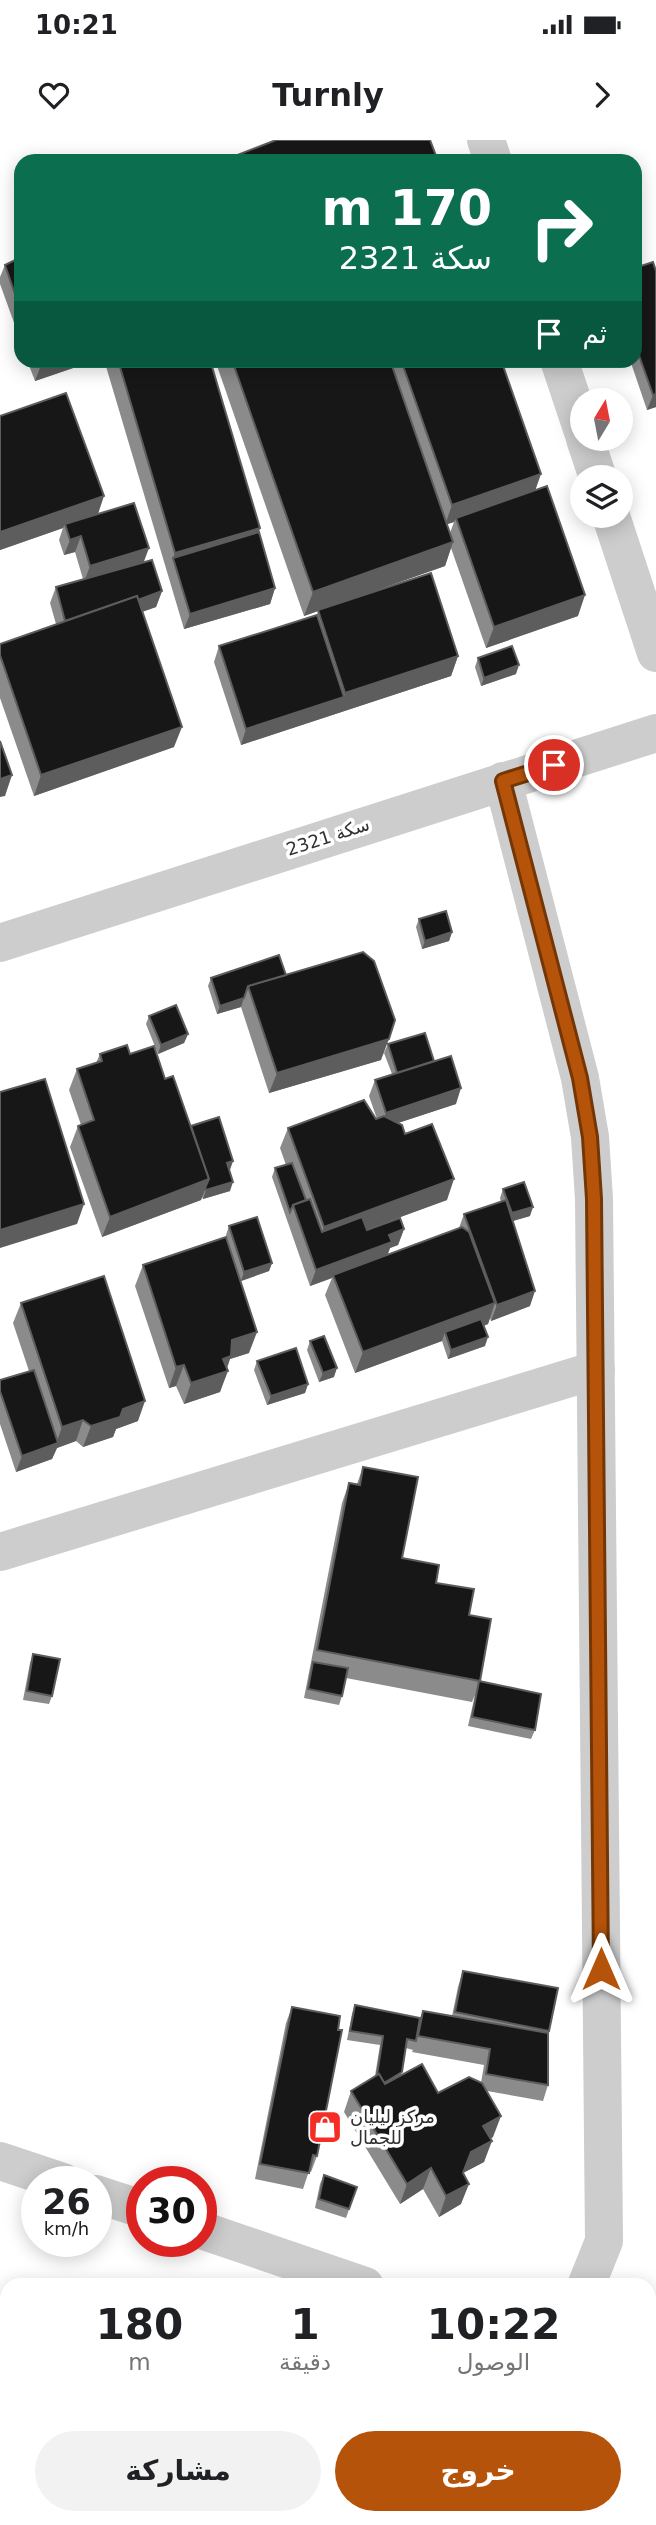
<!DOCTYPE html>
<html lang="ar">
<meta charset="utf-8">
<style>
body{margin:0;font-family:"DejaVu Sans","Noto Sans Arabic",sans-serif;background:#f2f2f2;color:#202124;direction:rtl;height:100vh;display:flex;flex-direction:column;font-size:26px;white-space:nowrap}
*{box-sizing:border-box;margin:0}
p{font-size:23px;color:#757577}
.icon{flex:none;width:38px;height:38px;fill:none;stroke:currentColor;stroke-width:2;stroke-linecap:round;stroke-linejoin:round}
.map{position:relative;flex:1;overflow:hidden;direction:ltr}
.side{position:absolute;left:0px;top:2138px;width:656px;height:247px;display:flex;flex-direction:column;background:#fff;border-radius:21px 21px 0 0;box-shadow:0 4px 18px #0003;direction:rtl}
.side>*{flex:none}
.top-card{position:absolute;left:14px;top:14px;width:628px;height:214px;border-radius:21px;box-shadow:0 4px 18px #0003;direction:rtl;background:#0b6e4f;color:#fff;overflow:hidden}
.needle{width:46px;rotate:10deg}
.tools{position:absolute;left:570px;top:248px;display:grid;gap:14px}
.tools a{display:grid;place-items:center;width:63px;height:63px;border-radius:50%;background:#fff;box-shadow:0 4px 18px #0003;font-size:35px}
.speed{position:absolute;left:21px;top:2026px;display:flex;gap:14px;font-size:35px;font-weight:700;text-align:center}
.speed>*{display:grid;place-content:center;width:91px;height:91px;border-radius:50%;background:#fff;box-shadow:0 4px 18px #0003;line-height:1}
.speed small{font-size:18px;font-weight:400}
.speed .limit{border:10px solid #d22;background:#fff;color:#111}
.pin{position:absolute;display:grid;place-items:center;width:60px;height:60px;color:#fff;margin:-30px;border:4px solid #fff;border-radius:50%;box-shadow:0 2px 7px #0007}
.me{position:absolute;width:77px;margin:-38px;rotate:0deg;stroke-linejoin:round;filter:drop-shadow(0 0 5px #0008)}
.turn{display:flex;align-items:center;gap:24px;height:147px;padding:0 35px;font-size:32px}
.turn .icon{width:91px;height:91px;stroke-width:2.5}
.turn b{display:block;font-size:49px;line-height:60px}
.then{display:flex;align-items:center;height:66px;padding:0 35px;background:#0003;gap:14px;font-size:26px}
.eta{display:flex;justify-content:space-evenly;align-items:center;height:119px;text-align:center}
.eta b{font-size:42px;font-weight:600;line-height:49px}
.action{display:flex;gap:14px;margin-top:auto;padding:14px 35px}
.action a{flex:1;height:80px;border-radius:42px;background:#b45309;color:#fff;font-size:28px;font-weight:600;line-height:80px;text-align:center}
.action a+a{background:#f2f2f2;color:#202124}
.status{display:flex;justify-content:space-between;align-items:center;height:49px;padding:0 35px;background:#fff;direction:ltr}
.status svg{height:19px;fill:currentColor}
header{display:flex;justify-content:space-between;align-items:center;height:91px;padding:0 35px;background:#fff;font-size:32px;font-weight:600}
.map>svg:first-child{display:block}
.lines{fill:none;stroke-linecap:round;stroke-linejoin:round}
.street{stroke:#cdcdcd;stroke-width:38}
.primary{stroke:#a8a8a8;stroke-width:38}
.wall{fill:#8b8b8b;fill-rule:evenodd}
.shaded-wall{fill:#5d5d5d}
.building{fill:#171717;stroke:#5d5d5d;stroke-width:2}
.route-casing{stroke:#753606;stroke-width:18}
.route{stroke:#b45309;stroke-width:12}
.labels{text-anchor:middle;stroke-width:7;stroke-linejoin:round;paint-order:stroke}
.street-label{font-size:18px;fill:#303030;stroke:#fff}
.poi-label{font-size:18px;fill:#303030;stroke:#fff;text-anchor:start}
</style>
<div class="status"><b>10:21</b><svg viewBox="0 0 49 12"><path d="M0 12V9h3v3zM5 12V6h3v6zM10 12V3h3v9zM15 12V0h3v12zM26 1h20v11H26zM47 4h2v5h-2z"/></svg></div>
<header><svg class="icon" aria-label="forward" viewBox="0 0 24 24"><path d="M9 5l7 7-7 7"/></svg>Turnly<svg class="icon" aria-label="heart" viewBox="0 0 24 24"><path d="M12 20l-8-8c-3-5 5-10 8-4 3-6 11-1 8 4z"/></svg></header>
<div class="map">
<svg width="656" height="2385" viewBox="0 0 656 2385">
<rect width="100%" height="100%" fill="#fff"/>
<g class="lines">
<g class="street">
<path d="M 486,0 L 493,21"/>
<path d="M 559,220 L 583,292"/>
<path d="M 585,299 L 598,338"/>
<path d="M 611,376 L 656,513"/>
<path d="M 503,641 L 580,938 L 590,997 L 594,1059 L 604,2101 L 586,2146"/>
<path d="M 0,803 L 656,593"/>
<path d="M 0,1412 L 596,1230"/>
<path d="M 0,2021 L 63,2042"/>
<path d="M 96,2054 L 142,2069"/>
<path d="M 201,2090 L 365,2146"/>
</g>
<g class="primary">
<path d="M 0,2229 L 7,2231"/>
<path d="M 0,2308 L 7,2310"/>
<path d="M 208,2378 L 227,2385"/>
<path d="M 428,2378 L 442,2385"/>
</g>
</g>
<g class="wall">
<path d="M 21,117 L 21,202 L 0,144 L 0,137 L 5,125 Z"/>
<path d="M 635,128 L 656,267 L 647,270 L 630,220 L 635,220 Z"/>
<path d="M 27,220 L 81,220 L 79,226 L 35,241 Z"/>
<path d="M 105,220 L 210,220 L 260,388 L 259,392 L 275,448 L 270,464 L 184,489 L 105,223 Z"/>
<path d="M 215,220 L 501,220 L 536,350 L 578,476 L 486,508 L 451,408 L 445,426 L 333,465 L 458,516 L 451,536 L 241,605 L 214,522 L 219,506 L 317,475 L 318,471 L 304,476 ZM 454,382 L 450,393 L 447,384 Z"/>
<path d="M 0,276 L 98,374 L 143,423 L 162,451 L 156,467 L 142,472 L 174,607 L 34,656 L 0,558 L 0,504 L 56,484 L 50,463 L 56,447 L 83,439 L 75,412 L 64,415 L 59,400 L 63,388 L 0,410 Z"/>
<path d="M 478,518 L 516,534 L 481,546 L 475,527 Z"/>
<path d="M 419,779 L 452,792 L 449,801 L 422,809 L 416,787 Z"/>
<path d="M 286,835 L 381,920 L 269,953 L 241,867 L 217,874 L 208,846 L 211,838 Z"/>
<path d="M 149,876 L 188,894 L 184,903 L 158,914 L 146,884 Z"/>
<path d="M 388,904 L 434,921 L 456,964 L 397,983 L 447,1060 L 367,1089 L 404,1089 L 398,1105 L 390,1108 L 388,1114 L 459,1088 L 464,1074 L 501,1062 L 500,1058 L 503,1049 L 530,1076 L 513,1081 L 530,1166 L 491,1181 L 490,1178 L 488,1184 L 484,1186 L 485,1206 L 448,1219 L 442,1201 L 355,1233 L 325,1155 L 332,1138 L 310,1146 L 272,1037 L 275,1028 L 286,1025 L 280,1008 L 288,988 L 377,979 L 369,956 L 375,940 L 392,934 L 384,913 Z"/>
<path d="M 100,914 L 130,914 L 165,939 L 191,986 L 230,1030 L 230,1051 L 203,1059 L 202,1057 L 201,1060 L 102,1097 L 70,1007 L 78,986 L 81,985 L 69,950 L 77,929 L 96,923 Z"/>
<path d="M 229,1086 L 272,1123 L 269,1131 L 241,1141 L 226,1095 Z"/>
<path d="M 143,1125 L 249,1213 L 230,1219 L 220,1252 L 184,1264 L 176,1246 L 169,1248 L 135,1146 Z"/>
<path d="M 21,1163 L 138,1281 L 116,1289 L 113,1297 L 83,1307 L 76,1301 L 57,1308 L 52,1319 L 16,1332 L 0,1284 L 0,1240 L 29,1231 L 13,1183 Z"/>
<path d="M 310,1201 L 334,1237 L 319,1242 L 307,1210 Z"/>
<path d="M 257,1221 L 308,1244 L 305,1253 L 267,1265 L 254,1230 Z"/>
<path d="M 363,1327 L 402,1418 L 436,1443 L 469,1475 L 479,1541 L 535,1590 L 531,1599 L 468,1586 L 475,1555 L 472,1562 L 346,1538 L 342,1556 L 339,1565 L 304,1558 L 342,1363 L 349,1343 L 357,1344 Z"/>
<path d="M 33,1514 L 52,1556 L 49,1564 L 23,1560 L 30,1523 Z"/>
<path d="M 463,1831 L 549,1891 L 548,1894 L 548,1945 L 543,1961 L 487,1951 L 493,1997 L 490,1999 L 484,2022 L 463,2033 L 461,2064 L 439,2077 L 423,2049 L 400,2064 L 344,1972 L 351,1951 L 375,1936 L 380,1905 L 347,1900 L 352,1874 L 355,1865 L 420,1878 L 423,1871 L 452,1876 L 458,1847 ZM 406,1908 L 413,1910 L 412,1912 L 484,1925 L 481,1943 L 438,1953 L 401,1935 Z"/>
<path d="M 292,1867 L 317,2016 L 311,2032 L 309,2031 L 303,2049 L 255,2039 L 286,1883 Z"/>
<path d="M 324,2035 L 357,2047 L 346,2078 L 315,2068 L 320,2044 Z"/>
</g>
<g class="shaded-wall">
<path d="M 54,220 L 81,220 L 79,226 L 35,241 L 41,225 Z"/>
<path d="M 656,254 L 656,267 L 647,270 L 653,255 Z"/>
<path d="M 541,334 L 534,354 L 456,378 L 454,382 L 445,385 L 452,365 Z"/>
<path d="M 104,356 L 97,377 L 65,384 L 63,388 L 0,410 L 0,392 Z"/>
<path d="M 260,388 L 253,408 L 173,418 L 175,413 Z"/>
<path d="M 81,396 L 75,412 L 64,415 L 70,400 Z"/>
<path d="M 453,402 L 445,426 L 304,476 L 313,452 Z"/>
<path d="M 149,408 L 143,424 L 84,442 L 90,426 Z"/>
<path d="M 275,448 L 270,464 L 184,489 L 190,474 Z"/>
<path d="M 162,451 L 156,467 L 61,500 L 66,484 Z"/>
<path d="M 585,455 L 578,476 L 486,508 L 494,487 Z"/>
<path d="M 458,516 L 451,536 L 241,605 L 246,589 L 344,557 L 345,553 Z"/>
<path d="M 519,525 L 516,534 L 481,546 L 484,538 Z"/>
<path d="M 182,587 L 174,607 L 34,656 L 41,635 Z"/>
<path d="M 12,635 L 5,656 L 0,657 L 0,639 Z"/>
<path d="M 452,792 L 449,801 L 422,809 L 425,801 Z"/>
<path d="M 244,858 L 241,867 L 217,874 L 220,866 Z"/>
<path d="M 188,894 L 184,903 L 158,914 L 161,905 Z"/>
<path d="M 389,899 L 381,920 L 269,953 L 277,933 Z"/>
<path d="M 461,948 L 456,964 L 380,989 L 386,973 Z"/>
<path d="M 233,1021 L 230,1030 L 224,1032 L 227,1023 Z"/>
<path d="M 209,1039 L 201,1060 L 102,1097 L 110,1077 Z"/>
<path d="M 454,1039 L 447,1060 L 316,1108 L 324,1087 Z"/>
<path d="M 233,1042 L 230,1051 L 203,1059 L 206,1050 Z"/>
<path d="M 84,1064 L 77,1084 L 0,1108 L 0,1090 Z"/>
<path d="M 533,1067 L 530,1076 L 509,1082 L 512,1073 Z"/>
<path d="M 404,1089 L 398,1105 L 390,1108 L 386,1118 L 333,1135 L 332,1138 L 310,1146 L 316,1130 L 389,1095 Z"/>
<path d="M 272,1123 L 269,1131 L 241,1141 L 244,1132 Z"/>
<path d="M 535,1151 L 530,1166 L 491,1181 L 497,1165 Z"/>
<path d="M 495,1163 L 488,1184 L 447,1199 L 445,1192 L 442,1201 L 355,1233 L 363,1212 Z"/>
<path d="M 257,1192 L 249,1213 L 230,1219 L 225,1232 L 228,1231 L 220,1252 L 184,1264 L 191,1243 L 223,1219 L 232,1200 Z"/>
<path d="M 488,1197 L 485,1206 L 448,1219 L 451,1210 Z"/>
<path d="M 184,1225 L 176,1246 L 169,1248 L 176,1227 Z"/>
<path d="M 337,1228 L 334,1237 L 319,1242 L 323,1233 Z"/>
<path d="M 308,1244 L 305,1253 L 267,1265 L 271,1256 Z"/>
<path d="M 145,1261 L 138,1281 L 116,1289 L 113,1297 L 83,1307 L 91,1286 L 123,1269 Z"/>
<path d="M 83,1280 L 76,1301 L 57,1308 L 52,1319 L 16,1332 L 22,1316 L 56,1304 L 62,1287 Z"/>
<path d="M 501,1976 L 493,1997 L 476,2006 L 483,1986 Z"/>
<path d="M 492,2001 L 484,2022 L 463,2033 L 469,2044 L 461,2064 L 439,2077 L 446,2056 L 471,2012 Z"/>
<path d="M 431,2028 L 423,2049 L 400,2064 L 407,2044 Z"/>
</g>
<g class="building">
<path d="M 276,0 L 430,0 L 438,21 L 222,21 Z"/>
<path d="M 21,117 L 21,171 L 5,125 Z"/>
<path d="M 653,122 L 656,131 L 656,254 L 653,255 L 635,204 L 635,128 Z"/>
<path d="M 39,220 L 54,220 L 41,225 Z"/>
<path d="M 118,220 L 210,220 L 260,388 L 175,413 Z"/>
<path d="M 232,220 L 390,220 L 453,402 L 313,452 Z"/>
<path d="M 401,220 L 501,220 L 541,334 L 452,365 Z"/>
<path d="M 66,253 L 104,356 L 0,392 L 0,276 Z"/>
<path d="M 547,346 L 585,455 L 494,487 L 456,378 Z"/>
<path d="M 134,363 L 149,408 L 90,426 L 81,396 L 70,400 L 65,384 Z"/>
<path d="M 259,392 L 275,448 L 190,474 L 173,418 Z"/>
<path d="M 152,420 L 162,451 L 138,460 L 137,456 L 65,481 L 56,447 Z"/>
<path d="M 431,433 L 458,516 L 345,553 L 318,470 Z"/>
<path d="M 137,456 L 182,587 L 41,635 L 0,515 L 0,504 Z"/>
<path d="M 317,475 L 344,557 L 246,589 L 219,506 Z"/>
<path d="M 512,506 L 519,525 L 484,538 L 478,518 Z"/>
<path d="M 0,601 L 12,635 L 0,639 Z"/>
<path d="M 446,771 L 452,792 L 425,801 L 419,779 Z"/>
<path d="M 363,812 L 374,821 L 395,880 L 389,899 L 277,933 L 248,846 Z"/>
<path d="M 279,815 L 286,835 L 248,846 L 244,858 L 220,866 L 211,838 Z"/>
<path d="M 176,865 L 188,894 L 161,905 L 149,876 Z"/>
<path d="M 425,893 L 434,921 L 397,933 L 388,904 Z"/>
<path d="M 127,905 L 130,914 L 154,906 L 165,939 L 173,936 L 209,1039 L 110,1077 L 78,986 L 94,980 L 77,929 L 102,921 L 100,914 Z"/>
<path d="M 451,916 L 461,948 L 386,973 L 375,940 Z"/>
<path d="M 45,939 L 84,1064 L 0,1090 L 0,952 Z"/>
<path d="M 364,960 L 376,979 L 384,976 L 402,985 L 405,994 L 432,984 L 454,1039 L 324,1087 L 288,988 Z"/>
<path d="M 219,977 L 233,1021 L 227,1023 L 233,1042 L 206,1050 L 205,1048 L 209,1039 L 191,986 Z"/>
<path d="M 292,1023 L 306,1060 L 293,1065 L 290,1072 L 275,1028 Z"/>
<path d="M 524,1042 L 533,1067 L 512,1073 L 503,1049 Z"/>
<path d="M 310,1059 L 322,1092 L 362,1077 L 367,1090 L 400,1078 L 404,1089 L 389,1095 L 392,1102 L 316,1130 L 293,1065 Z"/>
<path d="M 506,1060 L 535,1151 L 497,1165 L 464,1074 Z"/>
<path d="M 257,1077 L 272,1123 L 244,1132 L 229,1086 Z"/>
<path d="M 462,1087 L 469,1092 L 495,1163 L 363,1212 L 333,1135 Z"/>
<path d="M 226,1097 L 257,1192 L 232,1200 L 231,1216 L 223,1219 L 228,1231 L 191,1243 L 184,1225 L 176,1227 L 143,1125 Z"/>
<path d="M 104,1136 L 145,1261 L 123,1269 L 120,1277 L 91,1286 L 83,1280 L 62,1287 L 21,1163 Z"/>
<path d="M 481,1179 L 488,1197 L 451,1210 L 445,1192 Z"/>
<path d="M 324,1196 L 337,1228 L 323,1233 L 310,1201 Z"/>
<path d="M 296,1208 L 308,1244 L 271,1256 L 257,1221 Z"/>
<path d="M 34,1230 L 58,1303 L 22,1316 L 0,1251 L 0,1240 Z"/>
<path d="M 363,1327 L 418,1337 L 402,1418 L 439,1425 L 436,1443 L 474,1449 L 469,1475 L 491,1479 L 480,1541 L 317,1510 L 349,1343 L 360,1345 Z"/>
<path d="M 33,1514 L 60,1519 L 52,1556 L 27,1551 Z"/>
<path d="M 313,1522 L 348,1528 L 342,1556 L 308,1549 Z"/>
<path d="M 479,1541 L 541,1554 L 535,1590 L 472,1577 Z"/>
<path d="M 463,1831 L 558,1848 L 549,1891 L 455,1872 Z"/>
<path d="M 355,1865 L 420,1878 L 416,1901 L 407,1899 L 402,1932 L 384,1943 L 379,1934 L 377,1935 L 383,1896 L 350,1891 Z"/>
<path d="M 292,1867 L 340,1876 L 338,1890 L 342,1890 L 317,2016 L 313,2015 L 309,2033 L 260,2024 Z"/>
<path d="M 423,1871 L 548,1893 L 548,1945 L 486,1934 L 490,1909 L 418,1896 Z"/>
<path d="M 422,1924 L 438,1953 L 469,1937 L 482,1943 L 501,1976 L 483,1986 L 492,2001 L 471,2012 L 463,2033 L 469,2044 L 446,2056 L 431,2028 L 407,2044 L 351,1951 L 379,1934 L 385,1944 Z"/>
<path d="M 324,2035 L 357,2047 L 349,2069 L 319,2059 Z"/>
</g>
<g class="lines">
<g class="route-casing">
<path id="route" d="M 554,625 L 503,641 L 580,938 L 590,997 L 594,1059 L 601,1829"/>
</g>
<use href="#route" class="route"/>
</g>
<defs>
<g id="shop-square" transform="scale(1.75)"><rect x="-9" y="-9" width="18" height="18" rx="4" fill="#f52e25" stroke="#fff"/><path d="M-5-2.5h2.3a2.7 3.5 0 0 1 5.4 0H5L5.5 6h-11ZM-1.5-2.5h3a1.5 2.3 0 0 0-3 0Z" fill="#fff"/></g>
</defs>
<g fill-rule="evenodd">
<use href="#shop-square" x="325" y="1987"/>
</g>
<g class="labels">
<g class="street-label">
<text transform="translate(328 697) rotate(-18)" y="6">سكة 2321</text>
</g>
<g class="poi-label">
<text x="350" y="1983">مركز ليليان<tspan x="350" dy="21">للجمال</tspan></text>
</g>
</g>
</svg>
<div class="tools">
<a><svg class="needle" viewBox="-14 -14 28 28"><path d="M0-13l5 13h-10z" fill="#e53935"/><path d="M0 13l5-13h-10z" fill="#757577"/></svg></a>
<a><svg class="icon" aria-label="layers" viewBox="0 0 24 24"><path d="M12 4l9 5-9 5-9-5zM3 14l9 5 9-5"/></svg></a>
</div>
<div class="speed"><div>26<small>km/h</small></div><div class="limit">30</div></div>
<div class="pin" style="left:554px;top:625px;background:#d93025"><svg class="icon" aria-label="arrive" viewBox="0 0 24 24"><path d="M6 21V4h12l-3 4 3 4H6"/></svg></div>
<svg class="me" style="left:601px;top:1829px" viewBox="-20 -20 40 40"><path d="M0-17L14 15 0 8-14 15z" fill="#b45309" stroke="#fff" stroke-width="4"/></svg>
<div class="top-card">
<div class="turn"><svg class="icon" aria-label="right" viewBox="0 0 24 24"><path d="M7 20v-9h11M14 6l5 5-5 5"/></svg><div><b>170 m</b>سكة 2321</div></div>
<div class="then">ثم<svg class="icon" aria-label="arrive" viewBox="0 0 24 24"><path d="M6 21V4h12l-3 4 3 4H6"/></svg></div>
</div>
<section class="side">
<div class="eta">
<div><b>10:22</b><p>الوصول</p></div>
<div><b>1</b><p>دقيقة</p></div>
<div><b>180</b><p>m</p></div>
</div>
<div class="action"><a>خروج</a><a>مشاركة</a></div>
</section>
</div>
